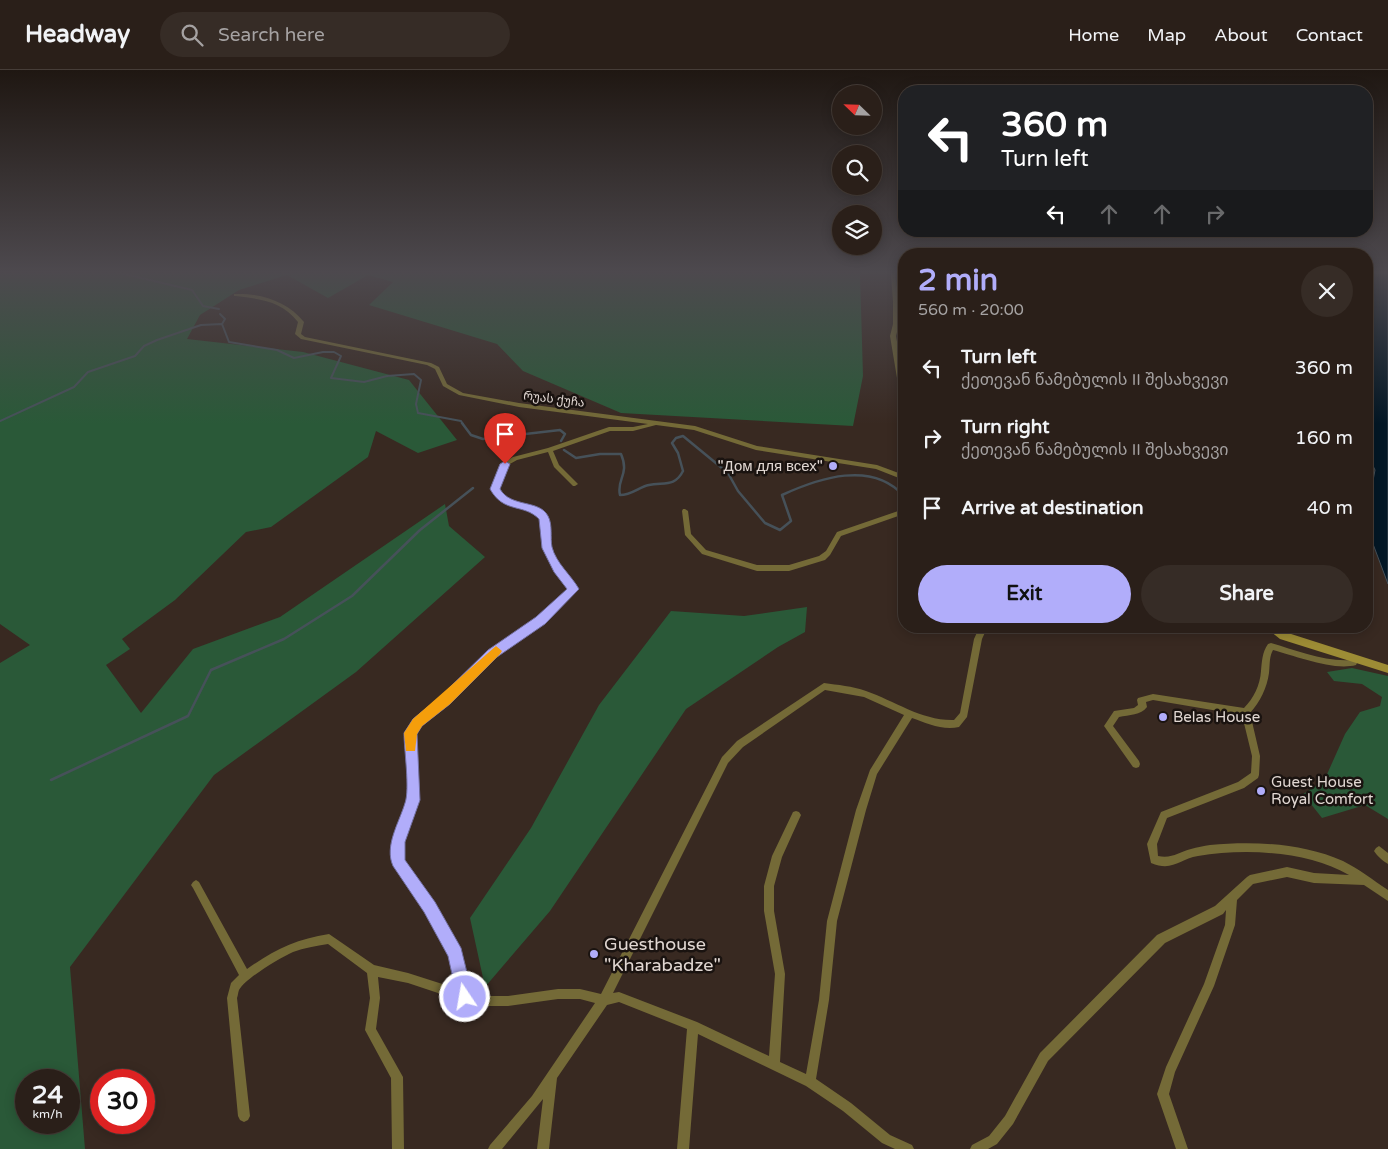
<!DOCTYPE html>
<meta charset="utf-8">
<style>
body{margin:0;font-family:"Varela Round","Noto Sans Georgian",sans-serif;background:#362c26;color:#f1f3f6;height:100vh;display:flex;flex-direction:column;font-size:19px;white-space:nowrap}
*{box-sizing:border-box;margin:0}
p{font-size:16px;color:#a5a2a2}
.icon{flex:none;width:28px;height:28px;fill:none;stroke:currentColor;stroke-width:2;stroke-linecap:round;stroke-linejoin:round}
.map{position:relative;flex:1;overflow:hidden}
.panel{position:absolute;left:898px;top:178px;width:475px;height:385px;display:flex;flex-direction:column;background:#2a1f19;border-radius:20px;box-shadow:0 2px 12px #0003,0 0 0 1px #463d38}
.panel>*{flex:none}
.hud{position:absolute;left:898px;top:15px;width:475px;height:152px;border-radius:20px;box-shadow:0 2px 12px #0003,0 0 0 1px #463d38;background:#202124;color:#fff;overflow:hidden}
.needle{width:32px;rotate:293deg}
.fabs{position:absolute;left:832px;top:15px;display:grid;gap:10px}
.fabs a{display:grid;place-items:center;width:50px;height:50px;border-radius:50%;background:#2a1f19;box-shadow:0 2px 12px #0003,0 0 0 1px #463d38;font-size:25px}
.speed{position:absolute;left:15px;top:999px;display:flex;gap:10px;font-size:25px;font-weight:700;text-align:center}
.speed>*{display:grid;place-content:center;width:65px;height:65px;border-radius:50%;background:#2a1f19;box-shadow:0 2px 12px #0003,0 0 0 1px #463d38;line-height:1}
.speed small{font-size:12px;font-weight:400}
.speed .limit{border:8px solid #d22;background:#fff;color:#111}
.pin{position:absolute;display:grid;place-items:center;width:42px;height:42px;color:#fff;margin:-51px -21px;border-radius:50% 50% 50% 0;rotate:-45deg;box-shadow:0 0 5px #0007}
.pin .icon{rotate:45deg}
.me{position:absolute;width:55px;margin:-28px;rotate:348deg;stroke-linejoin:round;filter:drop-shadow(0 0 4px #0008)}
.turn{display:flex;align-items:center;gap:18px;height:105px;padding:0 20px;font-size:22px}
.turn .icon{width:65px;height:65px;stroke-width:2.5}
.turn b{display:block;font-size:35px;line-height:42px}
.lanes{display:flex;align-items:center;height:48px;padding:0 20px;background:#0003;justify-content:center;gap:25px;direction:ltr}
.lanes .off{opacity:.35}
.round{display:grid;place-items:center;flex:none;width:52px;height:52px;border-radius:26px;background:#362c26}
.summary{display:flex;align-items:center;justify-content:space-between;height:85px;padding:0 20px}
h1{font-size:30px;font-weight:800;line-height:38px;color:#b1adfa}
.action{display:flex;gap:10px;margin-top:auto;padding:10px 20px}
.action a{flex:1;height:58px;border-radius:30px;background:#b1adfa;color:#111;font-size:20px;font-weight:800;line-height:58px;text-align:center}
.action a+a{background:#362c26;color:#f1f3f6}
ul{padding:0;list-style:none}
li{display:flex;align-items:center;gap:15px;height:70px;padding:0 20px}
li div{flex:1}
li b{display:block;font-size:19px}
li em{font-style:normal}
header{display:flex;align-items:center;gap:30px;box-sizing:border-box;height:70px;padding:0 25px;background:#2a1f19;border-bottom:1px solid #463d38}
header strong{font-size:24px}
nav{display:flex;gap:28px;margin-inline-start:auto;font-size:18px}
.search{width:350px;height:45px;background:#362c26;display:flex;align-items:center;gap:12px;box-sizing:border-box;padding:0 18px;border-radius:28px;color:#a5a2a2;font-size:19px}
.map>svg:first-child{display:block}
.green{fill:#2a5938;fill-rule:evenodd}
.water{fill:#031725;stroke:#465159}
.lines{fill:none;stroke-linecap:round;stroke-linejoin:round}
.stream-far1{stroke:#465159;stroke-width:2}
.stream{stroke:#465159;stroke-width:2.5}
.street{fill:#746a37;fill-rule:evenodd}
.secondary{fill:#9d8c35;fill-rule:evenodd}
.route{fill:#b1adfa;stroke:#7370a2}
.slow{fill:#f59e0b}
.poi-dot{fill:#b1adfa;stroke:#1a1310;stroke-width:2}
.labels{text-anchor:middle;stroke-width:5;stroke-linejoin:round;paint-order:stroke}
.far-street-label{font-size:12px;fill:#e1d7d2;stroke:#1a1310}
.poi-label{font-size:15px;fill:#e1d7d2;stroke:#1a1310;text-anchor:start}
.near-poi-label{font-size:18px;fill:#e1d7d2;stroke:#1a1310;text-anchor:start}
</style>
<header>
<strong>Headway</strong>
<div class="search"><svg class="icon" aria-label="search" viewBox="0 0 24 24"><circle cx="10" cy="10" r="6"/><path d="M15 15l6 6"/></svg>Search here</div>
<nav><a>Home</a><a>Map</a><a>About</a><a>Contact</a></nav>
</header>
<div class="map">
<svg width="1388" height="1079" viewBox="0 0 1388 1079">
<rect width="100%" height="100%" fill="#382921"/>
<g class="green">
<path d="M 0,203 L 860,203 L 863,306 L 853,356 L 621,343 L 523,301 L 497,274 L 369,235 L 393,212 L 368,205 L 328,228 L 287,205 L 239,220 L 200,245 L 187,269 L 303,282 L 409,310 L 457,370 L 418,383 L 376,361 L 368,387 L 271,457 L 246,462 L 175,530 L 122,569 L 130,579 L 106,595 L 141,643 L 193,579 L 280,547 L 445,434 L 449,456 L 485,487 L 356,602 L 214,705 L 70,897 L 85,1079 L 0,1079 L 0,593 L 30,575 L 0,554 ZM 26,1010 L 69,1010 L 69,1052 L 26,1052 Z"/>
<path d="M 807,537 L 805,562 L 778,577 L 686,639 L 550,841 L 485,917 L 470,848 L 531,758 L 599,635 L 671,541 L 744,546 Z"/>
<path d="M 1352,598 L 1388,606 L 1388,749 L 1365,735 L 1322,748 L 1303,724 L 1324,711 L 1345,664 L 1360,642 L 1380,636 L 1382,627 L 1362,614 L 1334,611 L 1327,602 Z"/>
</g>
<path class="water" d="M 1366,203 L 1388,203 L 1388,514 L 1373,474 L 1369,432 L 1375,400 L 1366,381 L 1366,229 L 1373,228 L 1366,216 Z"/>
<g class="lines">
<g class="stream-far1">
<path d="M 120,203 L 192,220 L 203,236 L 219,239"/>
<path d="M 220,244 L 225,249 L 222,254"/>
<path d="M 0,351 L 74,317 L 88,302 L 135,286 L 144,276 L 157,270 L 201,255 L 222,254 L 229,272 L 277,280 L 294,288 L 323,282 L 334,282 L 341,286 L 331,308 L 364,312 L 387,306 L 414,304 L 421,310 L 416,334 L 418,343 L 461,351 L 463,354"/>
</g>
<g class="stream">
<path d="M 462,353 L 471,365 L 483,369 L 560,360 L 565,364 L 561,371"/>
<path d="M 564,380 L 576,388 L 600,384 L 621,384 C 630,405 616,409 620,425 C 632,425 639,417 649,415 C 664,412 675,417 683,401 L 678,383 L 672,373 L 676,368 L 683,366 L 728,403 L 738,421 L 765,453 L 780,460 L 791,451 L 782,425 C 819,408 872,390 904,426"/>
<path d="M 51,710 L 188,646 L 211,600 L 284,569 L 352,526 L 420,460 L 473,418"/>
</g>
<g class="street">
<path d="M 891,203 L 895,203 L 899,232 L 899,254 L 896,266 L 904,312 L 897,308 L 890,266 L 893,254 L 893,232 Z"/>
<path d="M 234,224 C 261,223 287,231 304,252 L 301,264 L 305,267 L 431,293 L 439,297 L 447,314 L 463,323 L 519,333 L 695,356 L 757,376 L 877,395 L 904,405 L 904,410 L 876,399 L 756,380 L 694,360 L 656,355 L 633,361 L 610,361 L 553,381 L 559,395 L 578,414 L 575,416 L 573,416 L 554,397 L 548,382 L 517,390 L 508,395 L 498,419 C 510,435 531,435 546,446 C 550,456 549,468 552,478 C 557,494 568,505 577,519 L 543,553 L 496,585 L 448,632 L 420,656 L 414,664 L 418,730 L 403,772 L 403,791 L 433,833 L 460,880 L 469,923 L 484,926 L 508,926 L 558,919 L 580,919 L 601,924 L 722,687 L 737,671 L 824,613 C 838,615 852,616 866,621 C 895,631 922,651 954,650 L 960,643 L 974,569 L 980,556 L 988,556 L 982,569 L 967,647 L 959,657 C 943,661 926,653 912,648 L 877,704 L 866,740 L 837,851 L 829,930 L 816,1009 L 851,1033 L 890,1065 L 912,1075 L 914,1079 L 895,1079 L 882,1073 L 843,1041 L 806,1016 L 698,964 L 689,1079 L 677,1079 L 687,959 L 619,932 L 607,935 L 557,1008 L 549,1079 L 537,1079 L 543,1029 L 502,1079 L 488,1079 L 490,1075 L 532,1026 L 595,933 L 580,929 L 558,929 L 508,936 L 484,936 L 465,932 L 408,913 L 378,907 L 380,928 L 376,959 L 403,1007 L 404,1079 L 392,1079 L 391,1008 L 365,960 L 370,928 L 367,903 L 328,874 C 316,876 304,878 293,882 C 280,888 246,908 239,920 C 238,923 238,925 237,928 L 250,1046 L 248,1050 L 244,1052 L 240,1050 L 238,1046 L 227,928 L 231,913 L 239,905 L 193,818 L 191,815 L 193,812 L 196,810 L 199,812 L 247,899 C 274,880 296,869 329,864 L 374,895 L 408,903 L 458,919 L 451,886 L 425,841 L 393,792 L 393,772 L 408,730 L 406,663 L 414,650 L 442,628 L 490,581 L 537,549 L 569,519 C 550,494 544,480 541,449 C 523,435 506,439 492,419 L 503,393 L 513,387 L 548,378 L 609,357 L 633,357 L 648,354 L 519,337 L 459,325 L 443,316 L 435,299 L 427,295 L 301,269 L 295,264 L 298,252 C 282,231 261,229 236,226 L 234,226 ZM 825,620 L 864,627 L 904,645 L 870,700 L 856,740 L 827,851 L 819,930 L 806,1004 L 780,992 L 785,904 L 774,841 L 774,816 L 782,787 L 801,745 L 799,742 L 796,741 L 793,742 L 772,786 L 764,816 L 764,841 L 775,904 L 769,986 L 697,952 L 619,922 L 613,923 L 728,693 L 743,677 Z"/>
<path d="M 683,439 L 685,439 L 688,441 L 691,464 L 706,480 L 757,495 L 789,495 L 819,486 L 826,481 L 837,462 L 904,439 L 904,444 L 841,466 L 830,485 L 825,490 L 789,501 L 757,501 L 702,484 L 685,465 L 682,441 Z"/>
<path d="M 902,500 L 904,501 L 904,507 L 899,505 L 898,503 Z"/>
<path d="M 1271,573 C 1295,580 1325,592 1351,590 L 1352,587 L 1358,587 L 1359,589 L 1356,595 C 1333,601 1296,586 1273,580 C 1269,587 1270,595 1269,603 C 1267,618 1260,632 1250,643 L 1260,686 L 1259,705 L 1258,708 L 1244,718 L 1167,748 L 1157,774 L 1158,786 C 1172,789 1179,782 1191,779 C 1197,777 1204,776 1210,775 C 1254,771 1302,773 1343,791 C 1359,799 1373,810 1388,820 L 1388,831 L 1364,815 L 1314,813 L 1287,807 L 1253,814 L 1237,830 L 1235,855 L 1214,916 L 1175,1002 L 1169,1024 L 1188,1079 L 1176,1079 L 1157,1024 L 1166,997 L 1204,914 L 1225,855 L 1226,840 L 1223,844 L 1165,873 L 1048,991 L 1013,1054 L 997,1074 L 988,1079 L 970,1079 L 972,1075 L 989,1066 L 1005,1046 L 1040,983 L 1157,865 L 1215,836 L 1247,807 L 1250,805 L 1287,797 L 1314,803 L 1349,805 C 1308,781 1245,778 1198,786 C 1179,789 1173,802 1151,793 L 1147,774 L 1161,742 L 1238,712 L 1251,703 L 1252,686 L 1242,645 L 1153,630 L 1146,632 L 1147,637 C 1141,645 1129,645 1119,647 L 1113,656 L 1139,691 L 1140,694 L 1139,697 L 1136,698 L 1133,697 L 1104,656 L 1114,641 L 1134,638 L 1138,635 L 1137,630 L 1138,628 L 1153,624 L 1244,638 C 1254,628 1260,615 1261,601 C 1262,591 1262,583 1268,574 Z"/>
<path d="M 1379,776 L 1388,783 L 1388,794 C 1383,791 1377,786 1374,781 L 1376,778 Z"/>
</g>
<path class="secondary" d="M 1264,556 L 1277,556 L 1288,563 L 1388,595 L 1388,603 L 1280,569 Z"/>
</g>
<linearGradient id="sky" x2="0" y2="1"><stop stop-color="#1f1712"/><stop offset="0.57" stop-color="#4d494e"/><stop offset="1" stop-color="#4d494e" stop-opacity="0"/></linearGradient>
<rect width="1388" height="354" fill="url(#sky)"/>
<path class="route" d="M 505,391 L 510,394 L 500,419 C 511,438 539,429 548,446 C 553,455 550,468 552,477 C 556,493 571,505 579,519 L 545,554 L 497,587 L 450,634 L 422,656 L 417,664 L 420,730 L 405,772 L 405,790 L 435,832 L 461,878 L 473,927 L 471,933 L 465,935 L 459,933 L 457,927 L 448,886 L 424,842 L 393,796 C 384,776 399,753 405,733 C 410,719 404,680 404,663 L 413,649 L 441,626 L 488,580 L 536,547 L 567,519 L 554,502 L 542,478 L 539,449 C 523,433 504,444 490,419 L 500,394 Z"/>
<path class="slow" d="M 496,576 L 502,581 L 500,584 L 450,634 L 422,656 L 417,664 L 415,681 L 406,681 L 404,663 L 413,649 Z"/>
<g class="poi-dot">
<circle cx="833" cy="396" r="5"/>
<circle cx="1163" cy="647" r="5"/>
<circle cx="1261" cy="721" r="5"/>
<circle cx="594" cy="884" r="5"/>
</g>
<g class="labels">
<g class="far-street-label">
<text transform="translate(554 329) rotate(7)" y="4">რუას ქუჩა</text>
</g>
<g class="poi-label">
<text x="823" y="401" text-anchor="end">"Дом для всех"</text>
<text x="1173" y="652">Belas House</text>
<text x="1271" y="717">Guest House<tspan x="1271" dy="17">Royal Comfort</tspan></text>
</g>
<g class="near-poi-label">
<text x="604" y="880">Guesthouse<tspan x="604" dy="21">"Kharabadze"</tspan></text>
</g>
</g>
</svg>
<div class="fabs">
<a><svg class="needle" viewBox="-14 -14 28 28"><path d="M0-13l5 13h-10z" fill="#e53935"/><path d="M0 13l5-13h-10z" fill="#a5a2a2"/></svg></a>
<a><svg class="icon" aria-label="search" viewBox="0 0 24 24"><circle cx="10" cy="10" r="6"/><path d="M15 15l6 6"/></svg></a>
<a><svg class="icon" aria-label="layers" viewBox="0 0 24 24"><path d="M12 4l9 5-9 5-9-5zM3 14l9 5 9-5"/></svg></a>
</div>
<div class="speed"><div>24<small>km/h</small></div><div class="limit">30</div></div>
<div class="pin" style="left:505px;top:394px;background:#d93025"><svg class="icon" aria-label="arrive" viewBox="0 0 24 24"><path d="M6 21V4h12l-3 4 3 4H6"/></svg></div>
<svg class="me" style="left:465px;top:927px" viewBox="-20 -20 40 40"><circle r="17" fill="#b1adfa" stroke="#fff" stroke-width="3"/><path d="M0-11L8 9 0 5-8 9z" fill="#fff"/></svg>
<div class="hud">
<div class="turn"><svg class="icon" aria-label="left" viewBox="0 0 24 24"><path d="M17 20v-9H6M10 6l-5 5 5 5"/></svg><div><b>360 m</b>Turn left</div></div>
<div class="lanes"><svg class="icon" aria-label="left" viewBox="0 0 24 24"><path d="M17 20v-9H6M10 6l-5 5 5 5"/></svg><svg class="icon off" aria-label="ahead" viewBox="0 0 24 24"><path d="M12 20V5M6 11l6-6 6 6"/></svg><svg class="icon off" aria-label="ahead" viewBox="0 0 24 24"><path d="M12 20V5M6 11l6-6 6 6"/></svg><svg class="icon off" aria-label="right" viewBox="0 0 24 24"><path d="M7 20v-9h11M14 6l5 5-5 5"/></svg></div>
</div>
<section class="panel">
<div class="summary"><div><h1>2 min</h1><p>560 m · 20:00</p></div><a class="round"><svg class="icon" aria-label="close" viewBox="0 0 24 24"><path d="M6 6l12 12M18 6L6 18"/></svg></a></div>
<ul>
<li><svg class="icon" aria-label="left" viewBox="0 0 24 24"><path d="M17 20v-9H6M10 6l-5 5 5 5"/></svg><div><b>Turn left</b><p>ქეთევან წამებულის II შესახვევი</p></div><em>360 m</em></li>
<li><svg class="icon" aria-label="right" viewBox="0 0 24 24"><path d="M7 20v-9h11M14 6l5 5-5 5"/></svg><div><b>Turn right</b><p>ქეთევან წამებულის II შესახვევი</p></div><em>160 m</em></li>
<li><svg class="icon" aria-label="arrive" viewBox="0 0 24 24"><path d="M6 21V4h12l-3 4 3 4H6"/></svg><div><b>Arrive at destination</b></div><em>40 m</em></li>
</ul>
<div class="action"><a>Exit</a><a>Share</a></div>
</section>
</div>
